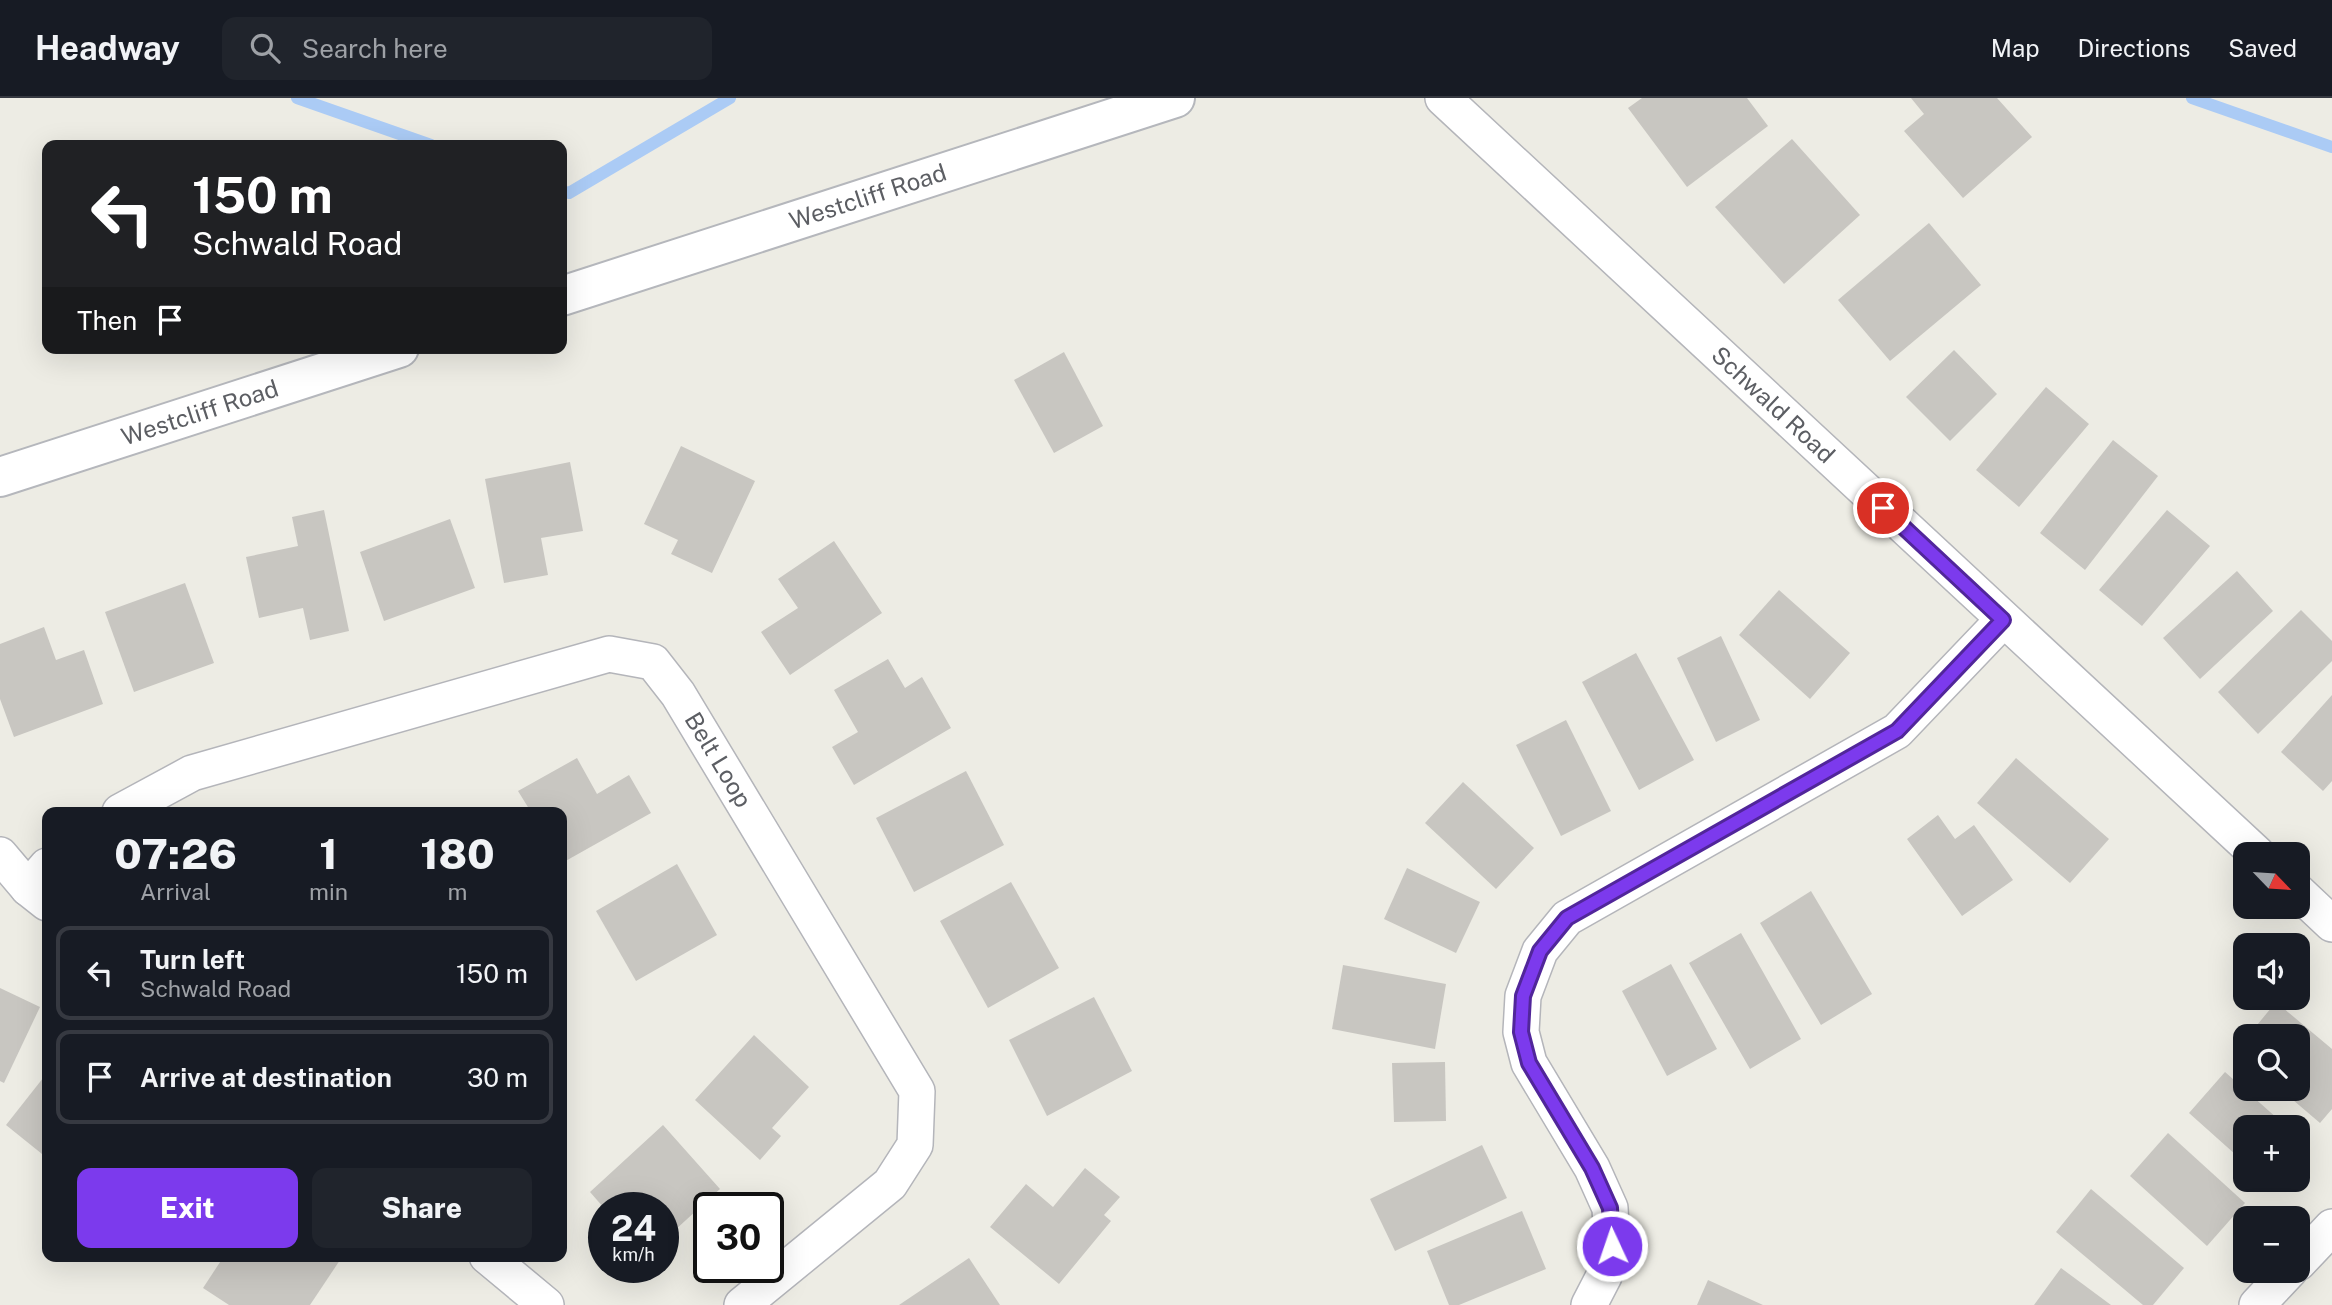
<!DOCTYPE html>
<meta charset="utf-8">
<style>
body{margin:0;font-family:"Public Sans",sans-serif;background:#20242c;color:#f1f3f6;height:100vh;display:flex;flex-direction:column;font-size:26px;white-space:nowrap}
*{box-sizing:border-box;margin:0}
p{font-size:23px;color:#9ea1a6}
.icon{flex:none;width:38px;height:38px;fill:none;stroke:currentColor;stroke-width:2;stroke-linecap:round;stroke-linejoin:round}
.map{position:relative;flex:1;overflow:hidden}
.details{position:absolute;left:42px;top:709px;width:525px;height:455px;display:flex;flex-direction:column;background:#171b24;border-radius:14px;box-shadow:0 7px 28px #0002}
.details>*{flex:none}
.guide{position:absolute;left:42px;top:42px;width:525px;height:214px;border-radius:14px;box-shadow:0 7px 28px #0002;background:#202124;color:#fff;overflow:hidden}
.needle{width:46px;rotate:115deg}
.fabs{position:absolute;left:2233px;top:744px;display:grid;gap:14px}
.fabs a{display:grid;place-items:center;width:77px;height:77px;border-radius:14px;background:#171b24;box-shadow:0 7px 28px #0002;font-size:35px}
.speed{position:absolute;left:588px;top:1094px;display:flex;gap:14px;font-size:35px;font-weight:700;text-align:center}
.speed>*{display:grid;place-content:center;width:91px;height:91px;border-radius:50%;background:#171b24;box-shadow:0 7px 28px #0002;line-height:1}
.speed small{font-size:18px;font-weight:400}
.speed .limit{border:4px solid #111;border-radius:10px;background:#fff;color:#111}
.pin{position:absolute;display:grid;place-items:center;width:60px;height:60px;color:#fff;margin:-30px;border:4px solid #fff;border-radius:50%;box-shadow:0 2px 7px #0007}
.me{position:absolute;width:77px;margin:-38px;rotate:357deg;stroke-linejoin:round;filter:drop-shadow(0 0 5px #0008)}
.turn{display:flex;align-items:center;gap:24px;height:147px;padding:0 35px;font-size:32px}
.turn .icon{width:91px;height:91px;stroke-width:2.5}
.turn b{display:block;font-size:49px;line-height:60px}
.then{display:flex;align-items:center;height:66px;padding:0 35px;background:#0003;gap:14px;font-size:26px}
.eta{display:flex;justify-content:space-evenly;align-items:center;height:119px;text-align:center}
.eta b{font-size:42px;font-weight:800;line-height:49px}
.action{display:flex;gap:14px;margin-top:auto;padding:14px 35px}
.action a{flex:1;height:80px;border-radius:14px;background:#7c3aed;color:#fff;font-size:28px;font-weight:800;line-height:80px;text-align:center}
.action a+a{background:#20242c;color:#f1f3f6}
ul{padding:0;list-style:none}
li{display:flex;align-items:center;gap:21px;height:94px;margin:0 14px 10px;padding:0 21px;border:4px solid #363941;border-radius:14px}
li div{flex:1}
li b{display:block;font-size:26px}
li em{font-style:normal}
header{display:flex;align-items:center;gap:42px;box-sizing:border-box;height:98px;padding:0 35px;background:#171b24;border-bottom:2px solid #363941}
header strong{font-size:33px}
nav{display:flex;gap:38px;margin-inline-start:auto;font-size:24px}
.search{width:490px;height:63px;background:#20242c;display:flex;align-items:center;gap:18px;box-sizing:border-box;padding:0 24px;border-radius:14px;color:#9ea1a6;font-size:26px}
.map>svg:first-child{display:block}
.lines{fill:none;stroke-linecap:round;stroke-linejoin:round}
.stream{stroke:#abcbf5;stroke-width:12}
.building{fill:#c8c6c1}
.street-casing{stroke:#b4b5ba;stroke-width:38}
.secondary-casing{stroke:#b5b7bc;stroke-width:42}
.street{stroke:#fff;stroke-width:35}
.secondary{stroke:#fff;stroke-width:38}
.route-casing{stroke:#51269a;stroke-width:18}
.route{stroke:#7c3aed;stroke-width:12}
.labels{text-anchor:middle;stroke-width:7;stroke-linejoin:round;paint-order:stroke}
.street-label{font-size:24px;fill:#5c5e63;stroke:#fff}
</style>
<header>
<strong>Headway</strong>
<div class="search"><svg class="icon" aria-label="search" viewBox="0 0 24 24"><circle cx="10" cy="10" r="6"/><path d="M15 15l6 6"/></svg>Search here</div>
<nav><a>Map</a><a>Directions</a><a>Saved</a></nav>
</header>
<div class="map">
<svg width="2332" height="1207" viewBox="0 0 2332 1207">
<rect width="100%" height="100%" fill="#edece4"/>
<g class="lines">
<g class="stream">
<path d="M 297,0 L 431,47"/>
<path d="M 2192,0 L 2332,49"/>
<path d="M 562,93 L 569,95 L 730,0"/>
</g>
</g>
<g class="building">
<path d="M 1642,0 L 1747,0 L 1768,28 L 1687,89 L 1628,10 Z"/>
<path d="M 1911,0 L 1997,0 L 2032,39 L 1963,100 L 1904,33 L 1924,16 Z"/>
<path d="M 1792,41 L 1860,117 L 1784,186 L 1715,109 Z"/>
<path d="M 1929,125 L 1981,187 L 1890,263 L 1838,202 Z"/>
<path d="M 1954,252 L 1997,296 L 1950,343 L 1906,299 Z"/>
<path d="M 1064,254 L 1103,328 L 1054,355 L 1014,282 Z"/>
<path d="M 2046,289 L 2089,326 L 2019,409 L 1976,372 Z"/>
<path d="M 2113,342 L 2158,378 L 2085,472 L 2040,435 Z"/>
<path d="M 681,348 L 755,383 L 712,475 L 671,456 L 678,442 L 644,426 Z"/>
<path d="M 570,364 L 583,433 L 541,440 L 548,477 L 504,485 L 485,381 Z"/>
<path d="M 324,412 L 349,533 L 310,542 L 303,510 L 259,520 L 246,459 L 298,448 L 292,419 Z"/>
<path d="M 2167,412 L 2210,448 L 2142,528 L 2099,492 Z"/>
<path d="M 450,421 L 475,490 L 384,523 L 360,454 Z"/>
<path d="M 834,443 L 882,515 L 790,577 L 761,534 L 798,510 L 778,481 Z"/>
<path d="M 2237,473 L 2273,513 L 2200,581 L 2163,540 Z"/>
<path d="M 185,485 L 214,565 L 134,594 L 105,514 Z"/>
<path d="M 1779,492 L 1850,555 L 1810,601 L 1739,537 Z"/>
<path d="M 2301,512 L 2332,543 L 2332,563 L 2258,636 L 2218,594 Z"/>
<path d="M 44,529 L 56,562 L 84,552 L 103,606 L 14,639 L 0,601 L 0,546 Z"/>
<path d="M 1721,538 L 1760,622 L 1716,644 L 1677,560 Z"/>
<path d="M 1636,555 L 1694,662 L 1639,692 L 1582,584 Z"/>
<path d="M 888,561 L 905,590 L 922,579 L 951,630 L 854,687 L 832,649 L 858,634 L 834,592 Z"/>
<path d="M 2332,597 L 2332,683 L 2323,693 L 2281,654 Z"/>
<path d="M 1566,622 L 1611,713 L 1561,738 L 1516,647 Z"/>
<path d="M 577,660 L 597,696 L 629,677 L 651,715 L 562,765 L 562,714 L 531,714 L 518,693 Z"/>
<path d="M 2016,660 L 2109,741 L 2070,785 L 1977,705 Z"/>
<path d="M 966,673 L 1004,747 L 914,794 L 876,720 Z"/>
<path d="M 1463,684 L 1534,750 L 1496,791 L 1425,725 Z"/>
<path d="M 1938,717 L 1955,741 L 1974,727 L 2013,782 L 1962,818 L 1907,741 Z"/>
<path d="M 677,766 L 717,837 L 636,883 L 596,813 Z"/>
<path d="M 1407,770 L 1480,804 L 1456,855 L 1384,821 Z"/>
<path d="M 1011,784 L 1059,870 L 988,910 L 940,823 Z"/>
<path d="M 1811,793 L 1872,896 L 1821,927 L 1760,825 Z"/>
<path d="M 1741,835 L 1801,941 L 1750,971 L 1689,865 Z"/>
<path d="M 1671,866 L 1717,951 L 1667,978 L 1622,893 Z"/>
<path d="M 1343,867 L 1446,886 L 1435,951 L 1332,931 Z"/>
<path d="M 0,890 L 40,909 L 4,985 L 0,983 Z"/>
<path d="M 1094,899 L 1132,973 L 1047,1018 L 1009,942 Z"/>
<path d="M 2276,904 L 2332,951 L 2332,1011 L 2320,1025 L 2279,990 L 2298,990 L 2298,938 L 2248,938 Z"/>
<path d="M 754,937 L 809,989 L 772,1030 L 781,1038 L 760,1062 L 695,1002 Z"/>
<path d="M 2245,941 L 2245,962 L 2235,953 Z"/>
<path d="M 1445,964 L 1446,1023 L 1394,1024 L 1392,965 Z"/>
<path d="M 2225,974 L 2287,1029 L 2245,1029 L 2245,1065 L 2189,1015 Z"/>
<path d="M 47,975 L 47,1060 L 6,1027 Z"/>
<path d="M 663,1027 L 720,1091 L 663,1143 L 663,1110 L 604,1110 L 590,1094 Z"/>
<path d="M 2168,1035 L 2245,1105 L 2207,1148 L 2130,1078 Z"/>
<path d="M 1482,1047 L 1507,1100 L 1395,1153 L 1370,1101 Z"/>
<path d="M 1085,1070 L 1120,1099 L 1104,1117 L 1111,1123 L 1059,1186 L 990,1129 L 1026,1086 L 1053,1109 Z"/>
<path d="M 2091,1091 L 2184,1170 L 2153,1207 L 2143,1207 L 2056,1134 Z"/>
<path d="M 1522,1113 L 1546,1171 L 1459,1207 L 1449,1207 L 1427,1153 Z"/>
<path d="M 224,1158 L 336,1158 L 340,1162 L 310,1207 L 229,1207 L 203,1190 Z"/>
<path d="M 969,1160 L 1000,1207 L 899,1207 Z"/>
<path d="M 2061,1170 L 2111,1207 L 2034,1207 Z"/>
<path d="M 1708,1182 L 1763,1207 L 1697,1207 Z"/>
</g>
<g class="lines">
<g class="street-casing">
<g id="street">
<path d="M 1443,0 L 2257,756"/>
<path d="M 120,714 L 192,675 L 609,556 L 653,564 L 678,596 L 917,993 L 915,1047 L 890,1086 L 742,1207"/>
<path d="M 0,757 L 28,790"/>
<path d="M 47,768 L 28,790 L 47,805"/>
<path d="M 2298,794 L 2332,826"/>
<path d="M 487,1158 L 546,1207"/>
<path d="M 2298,1165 L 2332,1129"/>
<path d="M 1589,1207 L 1604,1178 L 1612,1148 L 1610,1110 L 1592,1070 L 1529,965 L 1521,934 L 1523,898 L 1540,853 L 1567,820 L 1897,633 L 2003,522"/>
<path d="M 2257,1207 L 2290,1172"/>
</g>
</g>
<g class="secondary-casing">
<g id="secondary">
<path d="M 562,198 L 1175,0"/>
<path d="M 0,379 L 399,250"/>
</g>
</g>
<use href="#street" class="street"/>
<use href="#secondary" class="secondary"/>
</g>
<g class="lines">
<g class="route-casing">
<path id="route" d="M 1612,1148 L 1610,1110 L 1592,1070 L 1529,965 L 1521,934 L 1523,898 L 1540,853 L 1567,820 L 1897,633 L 2003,522 L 1883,410"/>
</g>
<use href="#route" class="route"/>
</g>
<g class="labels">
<g class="street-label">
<text transform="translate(868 99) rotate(-18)" y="8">Westcliff Road</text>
<text transform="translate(1773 307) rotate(43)" y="8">Schwald Road</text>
<text transform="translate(200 315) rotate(-18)" y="8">Westcliff Road</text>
<text transform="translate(718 662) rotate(59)" y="8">Belt Loop</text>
</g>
</g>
</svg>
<div class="fabs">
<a><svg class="needle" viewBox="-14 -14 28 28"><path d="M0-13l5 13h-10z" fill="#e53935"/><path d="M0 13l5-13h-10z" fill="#9ea1a6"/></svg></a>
<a><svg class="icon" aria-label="sound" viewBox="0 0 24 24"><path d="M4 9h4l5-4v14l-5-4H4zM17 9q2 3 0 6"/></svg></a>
<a><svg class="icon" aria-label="search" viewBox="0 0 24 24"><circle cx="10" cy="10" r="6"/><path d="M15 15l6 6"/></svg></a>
<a>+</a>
<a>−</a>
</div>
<div class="speed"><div>24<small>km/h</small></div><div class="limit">30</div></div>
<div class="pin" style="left:1883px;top:410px;background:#d93025"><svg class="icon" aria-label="arrive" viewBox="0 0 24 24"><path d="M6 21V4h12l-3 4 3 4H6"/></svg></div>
<svg class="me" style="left:1612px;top:1148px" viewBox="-20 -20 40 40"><circle r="17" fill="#7c3aed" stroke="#fff" stroke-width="3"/><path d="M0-11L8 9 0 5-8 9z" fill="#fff"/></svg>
<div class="guide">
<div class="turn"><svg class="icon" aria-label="left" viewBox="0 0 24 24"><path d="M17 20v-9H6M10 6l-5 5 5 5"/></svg><div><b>150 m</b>Schwald Road</div></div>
<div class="then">Then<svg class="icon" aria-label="arrive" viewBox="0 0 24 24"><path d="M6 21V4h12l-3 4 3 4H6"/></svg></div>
</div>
<section class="details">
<div class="eta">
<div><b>07:26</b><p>Arrival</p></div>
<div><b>1</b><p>min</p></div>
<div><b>180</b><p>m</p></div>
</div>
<ul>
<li><svg class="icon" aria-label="left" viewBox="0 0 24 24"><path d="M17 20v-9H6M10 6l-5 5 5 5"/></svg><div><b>Turn left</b><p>Schwald Road</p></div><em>150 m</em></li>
<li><svg class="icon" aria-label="arrive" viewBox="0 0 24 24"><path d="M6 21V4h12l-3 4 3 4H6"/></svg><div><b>Arrive at destination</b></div><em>30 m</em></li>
</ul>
<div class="action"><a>Exit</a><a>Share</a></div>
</section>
</div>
